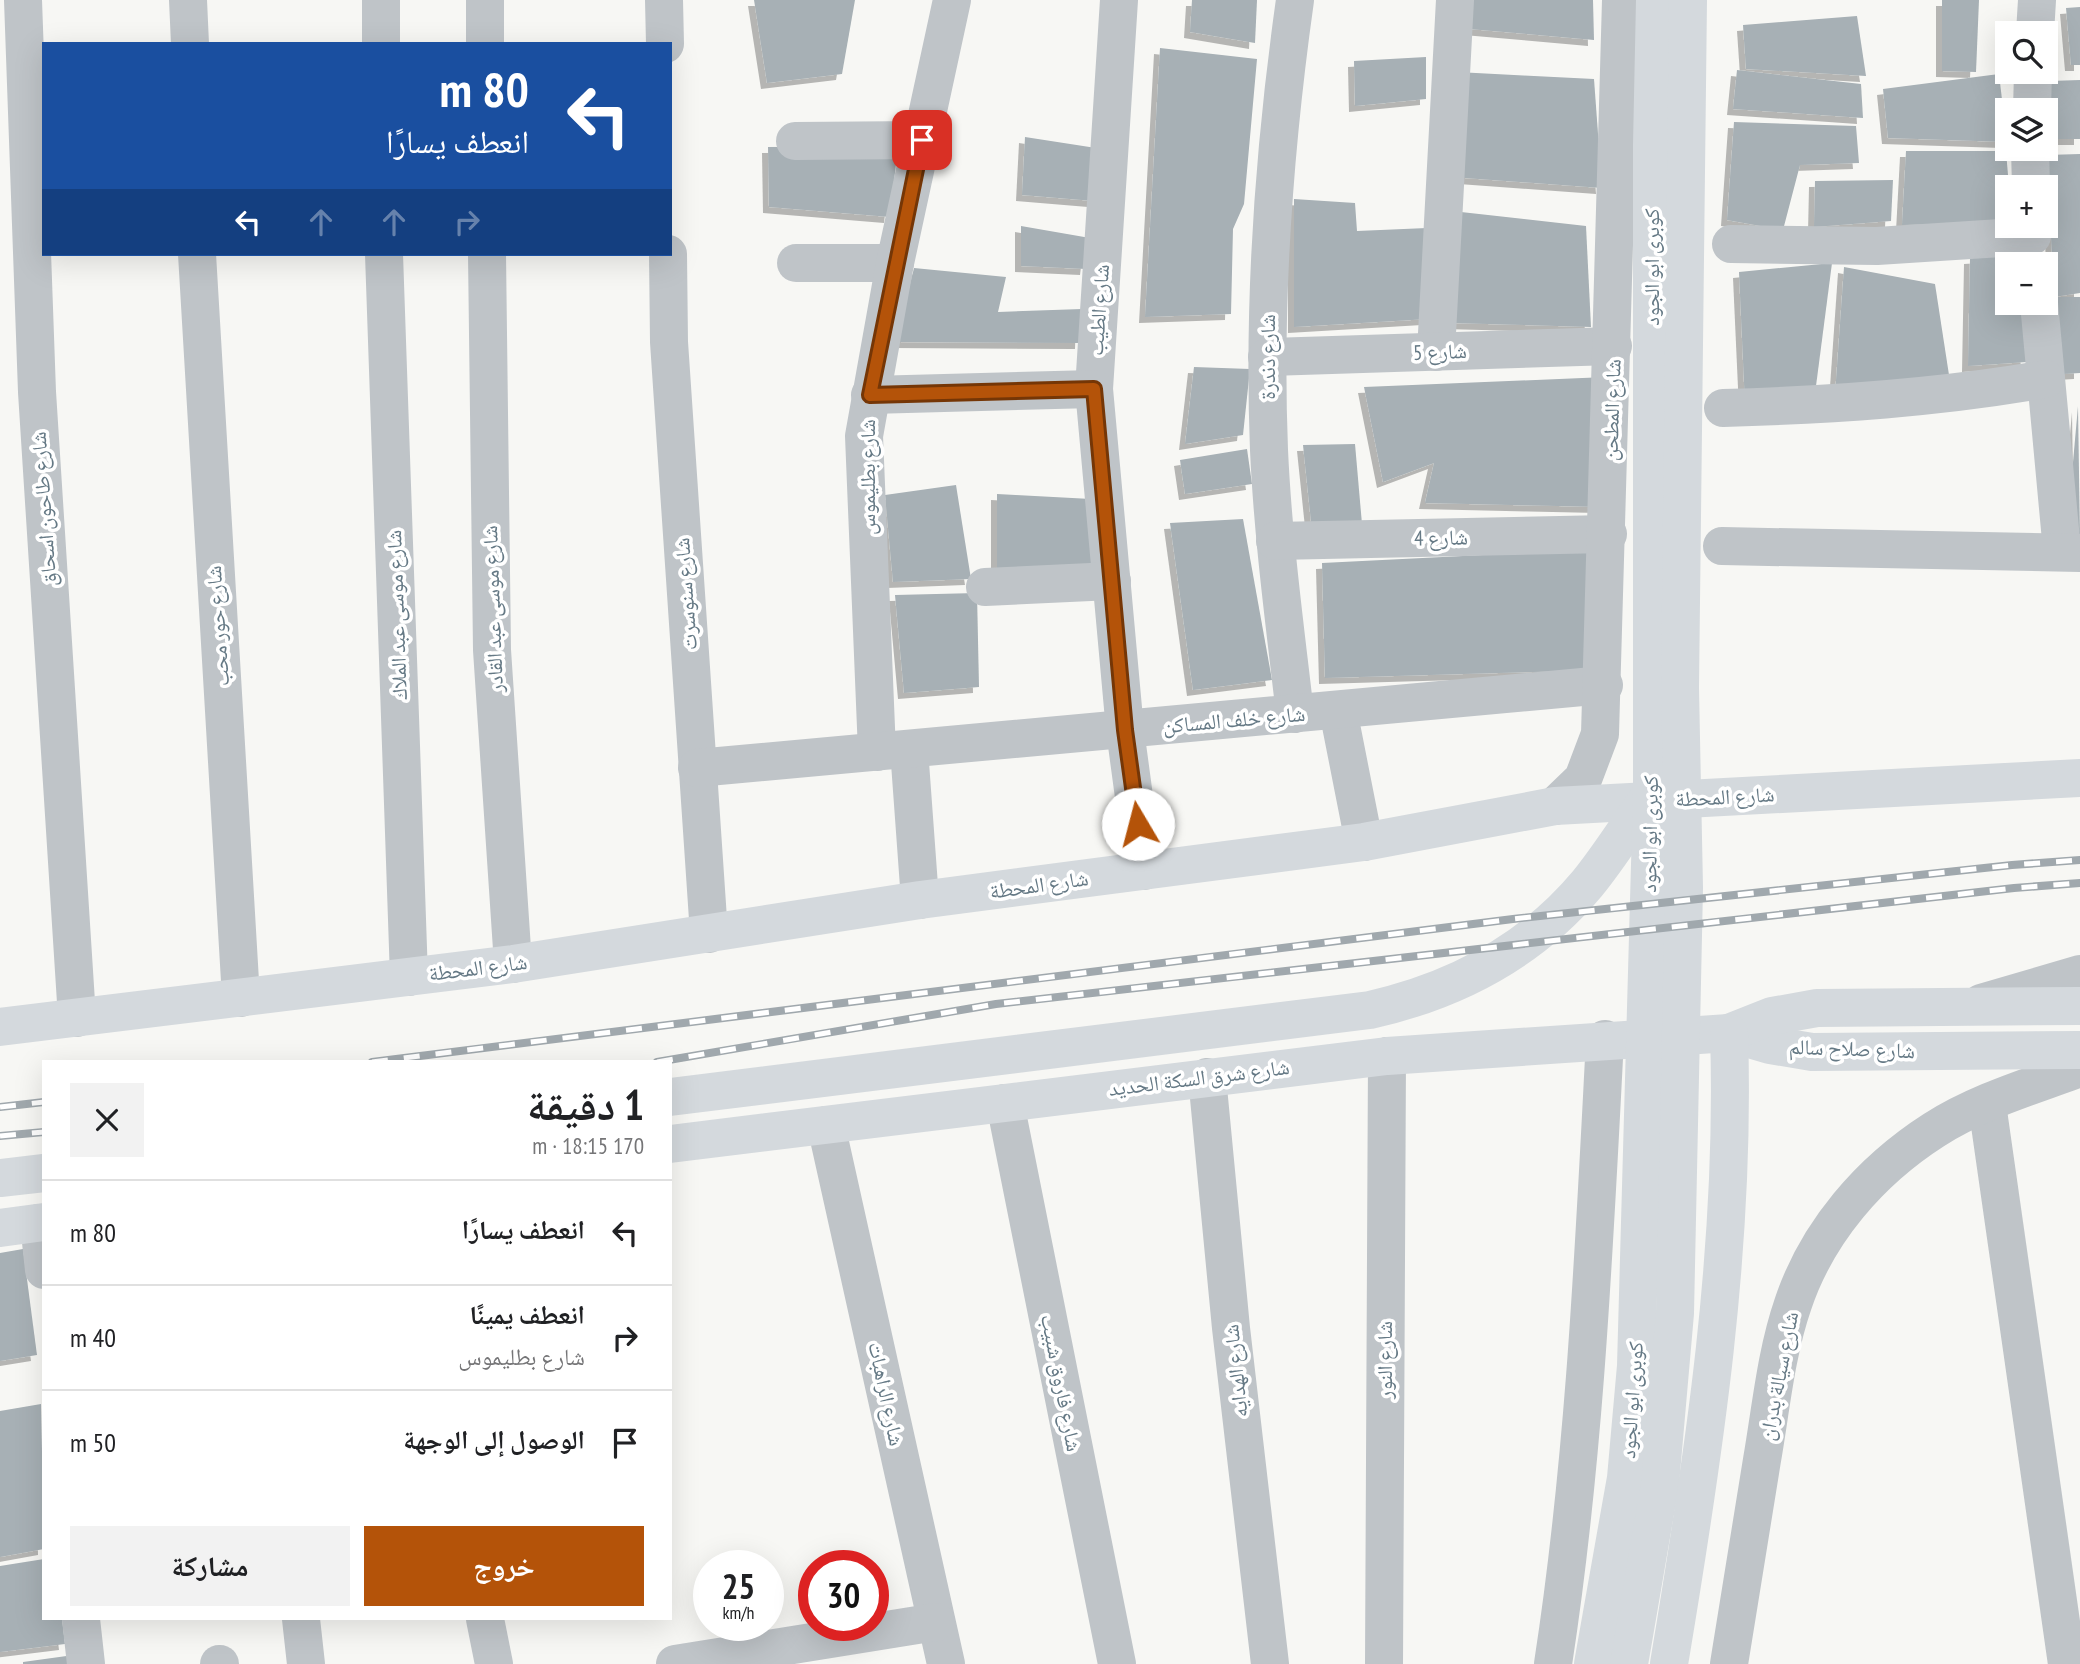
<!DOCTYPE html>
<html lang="ar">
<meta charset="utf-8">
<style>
body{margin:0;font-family:"PT Sans Narrow","Noto Naskh Arabic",sans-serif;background:#f2f2f2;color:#202124;direction:rtl;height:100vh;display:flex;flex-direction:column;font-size:26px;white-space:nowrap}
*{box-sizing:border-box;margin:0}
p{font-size:23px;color:#757577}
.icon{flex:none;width:38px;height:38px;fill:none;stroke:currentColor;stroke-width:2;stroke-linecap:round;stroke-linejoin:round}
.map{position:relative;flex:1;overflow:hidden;direction:ltr}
.side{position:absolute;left:42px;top:1060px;width:630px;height:560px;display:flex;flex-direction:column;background:#fff;border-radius:0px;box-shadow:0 7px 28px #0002;direction:rtl}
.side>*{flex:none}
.top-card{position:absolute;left:42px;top:42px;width:630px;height:214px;border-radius:0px;box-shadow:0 7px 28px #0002;direction:rtl;background:#1a4fa0;color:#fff;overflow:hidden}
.controls{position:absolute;left:1995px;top:21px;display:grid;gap:14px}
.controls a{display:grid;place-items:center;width:63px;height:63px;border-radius:0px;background:#fff;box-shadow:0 7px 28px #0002;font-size:35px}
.speed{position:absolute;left:693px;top:1550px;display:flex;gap:14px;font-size:35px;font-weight:700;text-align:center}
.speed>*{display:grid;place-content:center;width:91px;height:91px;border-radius:50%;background:#fff;box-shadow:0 7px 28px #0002;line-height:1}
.speed small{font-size:18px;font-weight:400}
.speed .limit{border:10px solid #d22;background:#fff;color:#111}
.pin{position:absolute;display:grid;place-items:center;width:60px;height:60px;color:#fff;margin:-30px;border-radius:14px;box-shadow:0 4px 10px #0006}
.me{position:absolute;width:77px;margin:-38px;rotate:352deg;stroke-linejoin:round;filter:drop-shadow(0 0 5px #0008)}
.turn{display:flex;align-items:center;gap:24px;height:147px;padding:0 28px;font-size:32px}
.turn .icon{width:91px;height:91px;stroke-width:2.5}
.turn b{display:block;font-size:49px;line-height:60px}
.lanes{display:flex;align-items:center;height:66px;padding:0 28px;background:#0003;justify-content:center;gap:35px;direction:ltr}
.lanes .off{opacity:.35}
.round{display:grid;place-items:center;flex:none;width:74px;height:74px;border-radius:0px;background:#f2f2f2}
.head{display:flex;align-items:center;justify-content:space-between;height:119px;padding:0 28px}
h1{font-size:42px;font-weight:700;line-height:52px}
.action{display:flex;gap:14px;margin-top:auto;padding:14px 28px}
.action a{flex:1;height:80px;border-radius:0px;background:#b45309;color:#fff;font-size:28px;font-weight:700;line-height:80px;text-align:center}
.action a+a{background:#f2f2f2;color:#202124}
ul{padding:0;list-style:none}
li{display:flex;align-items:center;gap:21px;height:105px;padding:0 28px;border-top:2px solid #e0e0e0}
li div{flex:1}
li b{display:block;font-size:26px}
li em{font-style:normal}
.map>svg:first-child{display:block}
.building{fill:#a7b0b5;filter:url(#shadow)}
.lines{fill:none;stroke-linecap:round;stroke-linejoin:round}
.minor{stroke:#bfc4c8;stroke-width:38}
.major{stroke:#d4d9dd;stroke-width:38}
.rail-casing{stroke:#a0a8ad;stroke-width:8}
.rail{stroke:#fff;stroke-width:5;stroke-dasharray:16;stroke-linecap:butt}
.route-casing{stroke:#753606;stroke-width:18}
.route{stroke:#b45309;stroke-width:12}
.labels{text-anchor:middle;stroke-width:7;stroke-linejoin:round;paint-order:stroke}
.street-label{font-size:21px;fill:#657985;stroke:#fff}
</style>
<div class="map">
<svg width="2080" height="1664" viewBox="0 0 2080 1664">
<defs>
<filter id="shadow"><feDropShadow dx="-6" dy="6" stdDeviation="0" flood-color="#0004"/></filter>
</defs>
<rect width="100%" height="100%" fill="#f7f7f4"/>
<g class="building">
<path d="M 754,0 L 855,0 L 842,74 L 767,83 Z"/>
<path d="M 1192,0 L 1257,0 L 1255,43 L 1190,32 Z"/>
<path d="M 1458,0 L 1593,0 L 1594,40 L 1458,28 Z"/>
<path d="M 1942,0 L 1979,0 L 1976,72 L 1942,71 Z"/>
<path d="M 2080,7 L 2080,65 L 2071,65 L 2066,8 Z"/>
<path d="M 1857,16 L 1866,76 L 1746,69 L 1743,25 Z"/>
<path d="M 1160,48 L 1257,59 L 1244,204 L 1233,229 L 1231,314 L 1145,317 Z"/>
<path d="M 1426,57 L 1426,99 L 1355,106 L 1354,61 Z"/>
<path d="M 1737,70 L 1861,84 L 1863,118 L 1733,109 Z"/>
<path d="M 1457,72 L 1594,79 L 1602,188 L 1451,177 Z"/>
<path d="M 1999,74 L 2007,142 L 1888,138 L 1883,89 Z"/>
<path d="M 2080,80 L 2080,139 L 2047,139 L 2050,81 Z"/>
<path d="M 1734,122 L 1856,126 L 1859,163 L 1800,165 L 1783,230 L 1727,220 Z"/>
<path d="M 1025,137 L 1096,148 L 1094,201 L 1022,195 Z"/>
<path d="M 898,146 L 890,217 L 769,207 L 768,147 Z"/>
<path d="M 1906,151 L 2006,151 L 2009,187 L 2007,222 L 1902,225 Z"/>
<path d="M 2080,154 L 2080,293 L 2054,297 L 2047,155 Z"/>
<path d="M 1893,180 L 1891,221 L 1814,227 L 1815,181 Z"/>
<path d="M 1294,199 L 1355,203 L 1357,231 L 1427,228 L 1428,319 L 1294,327 Z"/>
<path d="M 1452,211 L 1586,226 L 1591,327 L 1451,323 Z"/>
<path d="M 1021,226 L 1090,238 L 1086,269 L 1021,266 Z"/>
<path d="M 2018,255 L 2018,264 L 2007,264 L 2007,303 L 2022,303 L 2027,362 L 1968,366 L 1970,258 Z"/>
<path d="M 1832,263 L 1816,386 L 1745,404 L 1739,272 Z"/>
<path d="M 1844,267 L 1935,284 L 1951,388 L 1835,395 Z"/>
<path d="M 914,268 L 1006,277 L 998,312 L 1082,309 L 1081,343 L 896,342 Z"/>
<path d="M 2054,297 L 2080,297 L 2080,373 L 2063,374 Z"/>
<path d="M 1194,367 L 1250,369 L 1243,435 L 1185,444 Z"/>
<path d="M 1606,377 L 1604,507 L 1425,503 L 1434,463 L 1383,482 L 1364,387 Z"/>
<path d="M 2078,406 L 2080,538 L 2066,541 Z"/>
<path d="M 1355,444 L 1362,524 L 1312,531 L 1303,445 Z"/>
<path d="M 1247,449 L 1252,484 L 1185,494 L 1180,460 Z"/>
<path d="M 956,485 L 971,579 L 893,582 L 885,495 Z"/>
<path d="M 997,494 L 1091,499 L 1095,564 L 997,571 Z"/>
<path d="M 1243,519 L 1272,680 L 1193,690 L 1170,523 Z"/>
<path d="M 1603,549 L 1601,670 L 1325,678 L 1322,563 Z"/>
<path d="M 977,593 L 979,687 L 904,693 L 895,595 Z"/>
<path d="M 23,1249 L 37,1355 L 0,1361 L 0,1253 Z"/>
<path d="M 41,1404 L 44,1549 L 0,1557 L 0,1411 Z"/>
<path d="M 44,1559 L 44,1619 L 62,1619 L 65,1644 L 0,1652 L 0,1566 Z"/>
<path d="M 81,1654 L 82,1664 L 23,1664 L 23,1662 Z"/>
</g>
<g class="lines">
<g class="minor">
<path d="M 23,0 L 37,392 L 77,1018"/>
<path d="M 188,0 L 190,44"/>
<path d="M 485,0 L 485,44"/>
<path d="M 664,0 L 665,44"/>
<path d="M 1119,0 L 1094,389 L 1125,730 L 1144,871"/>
<path d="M 1295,0 C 1274,149 1263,299 1269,450 C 1273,539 1285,626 1295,714"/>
<path d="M 2035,33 L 2037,0"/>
<path d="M 381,44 L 381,0"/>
<path d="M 2032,110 L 2033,72"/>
<path d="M 795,141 L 922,140"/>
<path d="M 2030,149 L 2031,187"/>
<path d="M 1731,244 L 1877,246 L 2032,236"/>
<path d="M 197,254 L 241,998"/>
<path d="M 384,254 L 409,977"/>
<path d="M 487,254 L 492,650 L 513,964"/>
<path d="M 668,254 L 669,342 L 709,934"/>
<path d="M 796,263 L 895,263"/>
<path d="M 2039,303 L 2062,551"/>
<path d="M 1436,352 L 1455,0"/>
<path d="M 1267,357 L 1613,346"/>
<path d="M 870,395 L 1094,389"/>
<path d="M 1723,408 C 1832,405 1938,398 2046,379"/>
<path d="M 1275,541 L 1608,534"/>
<path d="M 1722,546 L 2080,553"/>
<path d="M 985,587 L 1112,581"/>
<path d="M 1338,710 L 1364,842"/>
<path d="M 909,749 L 920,900"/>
<path d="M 877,752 L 864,436 L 895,263 L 952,0"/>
<path d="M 697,768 L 1604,685"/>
<path d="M 1555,806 L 1583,779 L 1600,734 L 1621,0"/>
<path d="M 1981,1003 L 2080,974"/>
<path d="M 1207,1077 L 1231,1328 L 1270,1664"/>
<path d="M 1005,1103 L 1117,1664"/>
<path d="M 1987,1104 L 2067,1664"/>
<path d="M 826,1125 L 946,1664"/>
<path d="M 39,1223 L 44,1270"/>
<path d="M 81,1619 L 86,1664"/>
<path d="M 301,1619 L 306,1664"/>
<path d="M 485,1619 L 494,1664"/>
<path d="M 219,1664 L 220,1664"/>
<path d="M 675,1664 L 936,1622"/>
<path d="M 1384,1664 L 1387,1056"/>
<path d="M 1553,1664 C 1585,1456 1594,1248 1605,1039"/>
<path d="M 1729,1664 C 1740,1596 1751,1528 1762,1460 C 1771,1408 1776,1353 1793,1304 C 1817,1232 1870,1171 1934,1130 C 1977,1102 2032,1086 2080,1068"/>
</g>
<g class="major">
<path d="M 0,1027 L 513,964 L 920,900 L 1364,842 L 1555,806 L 2080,778"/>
<path d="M 1729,1033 L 1770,1045 L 1812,1052 L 2080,1050"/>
<path d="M 670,1097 L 1370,1010 C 1454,991 1530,952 1587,884 C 1610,856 1630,823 1652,793"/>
<path d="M 670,1144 L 1387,1056 L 1729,1033 L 1772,1016 L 1817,1008 L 2080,1006"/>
<path d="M 0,1178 L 44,1173"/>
<path d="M 0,1228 L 44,1222"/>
<path d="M 1593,1664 L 1626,1478 L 1636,1366 L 1652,793 L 1652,145 L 1655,0"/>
<path d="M 1629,1664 L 1660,1484 L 1675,1313 L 1684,888 L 1680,688 L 1688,0"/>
<path d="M 1669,1664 C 1704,1455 1736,1245 1729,1033"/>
</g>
<g class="rail-casing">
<g id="rail">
<path d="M 372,1062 L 1513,919 L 2012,865 L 2080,860"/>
<path d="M 657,1062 L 996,1004 L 2014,888 L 2080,883"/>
<path d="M 0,1107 L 44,1102"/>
<path d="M 0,1136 L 44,1132"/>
</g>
</g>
<use href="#rail" class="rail"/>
</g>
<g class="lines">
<g class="route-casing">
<path id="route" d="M 922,140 L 870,395 L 1094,389 L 1125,730 L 1138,824"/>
</g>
<use href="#route" class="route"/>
</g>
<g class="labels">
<g class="street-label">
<text transform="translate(1652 267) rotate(-90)" y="7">كوبرى ابو الجود</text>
<text transform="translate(1099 310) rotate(-86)" y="7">شارع الطيب</text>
<text transform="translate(1440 352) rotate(-2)" y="7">شارع 5</text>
<text transform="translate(1268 357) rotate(-90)" y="7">شارع دندرة</text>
<text transform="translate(1612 410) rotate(-88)" y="7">شارع المطحن</text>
<text transform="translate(868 477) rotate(-90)" y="7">شارع بطليموس</text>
<text transform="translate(44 509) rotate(-94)" y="7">شارع طاحون اسحاق</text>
<text transform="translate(1441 538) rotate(-1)" y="7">شارع 4</text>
<text transform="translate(686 594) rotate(-94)" y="7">شارع سنوسرت</text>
<text transform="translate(493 609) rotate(-92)" y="7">شارع موسى عبد القادر</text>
<text transform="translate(397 615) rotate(-92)" y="7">شارع موسى عبد الملاك</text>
<text transform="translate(218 626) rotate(-94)" y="7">شارع حور محب</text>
<text transform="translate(1234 720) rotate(-5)" y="7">شارع خلف المساكن</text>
<text transform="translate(1725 797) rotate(-3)" y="7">شارع المحطة</text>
<text transform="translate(1650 834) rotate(-89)" y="7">كوبرى ابو الجود</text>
<text transform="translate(1039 885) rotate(-8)" y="7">شارع المحطة</text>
<text transform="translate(478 968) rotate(-7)" y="7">شارع المحطة</text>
<text transform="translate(1852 1049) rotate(2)" y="7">شارع صلاح سالم</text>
<text transform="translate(1199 1078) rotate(-7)" y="7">شارع شرق السكة الحديد</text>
<text transform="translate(1385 1360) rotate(-90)" y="7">شارع النور</text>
<text transform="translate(1236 1371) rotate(-96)" y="7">شارع الهدايه</text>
<text transform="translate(1779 1376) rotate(-79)" y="7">شارع سيالة بدران</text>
<text transform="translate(1061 1383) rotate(79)" y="7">شارع فاروق شبيب</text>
<text transform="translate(886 1394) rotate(78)" y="7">شارع الراهبات</text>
<text transform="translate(1632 1400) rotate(-86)" y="7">كوبرى ابو الجود</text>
</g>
</g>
</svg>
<div class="controls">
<a><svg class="icon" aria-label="search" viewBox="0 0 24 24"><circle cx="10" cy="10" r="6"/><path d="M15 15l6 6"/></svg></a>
<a><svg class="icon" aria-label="layers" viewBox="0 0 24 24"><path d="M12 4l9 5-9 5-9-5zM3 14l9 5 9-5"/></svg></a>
<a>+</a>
<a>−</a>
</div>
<div class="speed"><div>25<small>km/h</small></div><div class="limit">30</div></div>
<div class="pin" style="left:922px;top:140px;background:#d93025"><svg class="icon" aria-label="arrive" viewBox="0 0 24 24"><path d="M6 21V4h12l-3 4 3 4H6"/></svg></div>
<svg class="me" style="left:1138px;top:824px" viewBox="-20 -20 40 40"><circle r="19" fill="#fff"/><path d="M0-13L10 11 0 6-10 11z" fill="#b45309"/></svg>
<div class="top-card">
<div class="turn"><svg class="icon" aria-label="left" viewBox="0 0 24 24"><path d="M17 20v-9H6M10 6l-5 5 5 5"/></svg><div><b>80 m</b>انعطف يسارًا</div></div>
<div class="lanes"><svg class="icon" aria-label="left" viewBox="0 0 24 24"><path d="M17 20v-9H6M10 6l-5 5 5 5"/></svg><svg class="icon off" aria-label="ahead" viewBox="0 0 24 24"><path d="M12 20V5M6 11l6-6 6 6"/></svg><svg class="icon off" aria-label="ahead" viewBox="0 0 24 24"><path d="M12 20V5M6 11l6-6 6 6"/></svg><svg class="icon off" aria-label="right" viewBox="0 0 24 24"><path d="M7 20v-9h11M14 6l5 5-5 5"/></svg></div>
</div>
<section class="side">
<div class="head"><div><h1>1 دقيقة</h1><p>170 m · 18:15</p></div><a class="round"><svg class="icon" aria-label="close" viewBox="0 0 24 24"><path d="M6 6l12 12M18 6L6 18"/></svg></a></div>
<ul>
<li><svg class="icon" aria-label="left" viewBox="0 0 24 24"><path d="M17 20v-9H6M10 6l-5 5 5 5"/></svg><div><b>انعطف يسارًا</b></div><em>80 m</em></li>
<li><svg class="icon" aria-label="right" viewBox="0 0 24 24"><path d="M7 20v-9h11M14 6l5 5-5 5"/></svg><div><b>انعطف يمينًا</b><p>شارع بطليموس</p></div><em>40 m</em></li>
<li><svg class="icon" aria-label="arrive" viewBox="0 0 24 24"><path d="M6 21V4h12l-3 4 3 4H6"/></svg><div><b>الوصول إلى الوجهة</b></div><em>50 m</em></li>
</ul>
<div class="action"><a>خروج</a><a>مشاركة</a></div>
</section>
</div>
